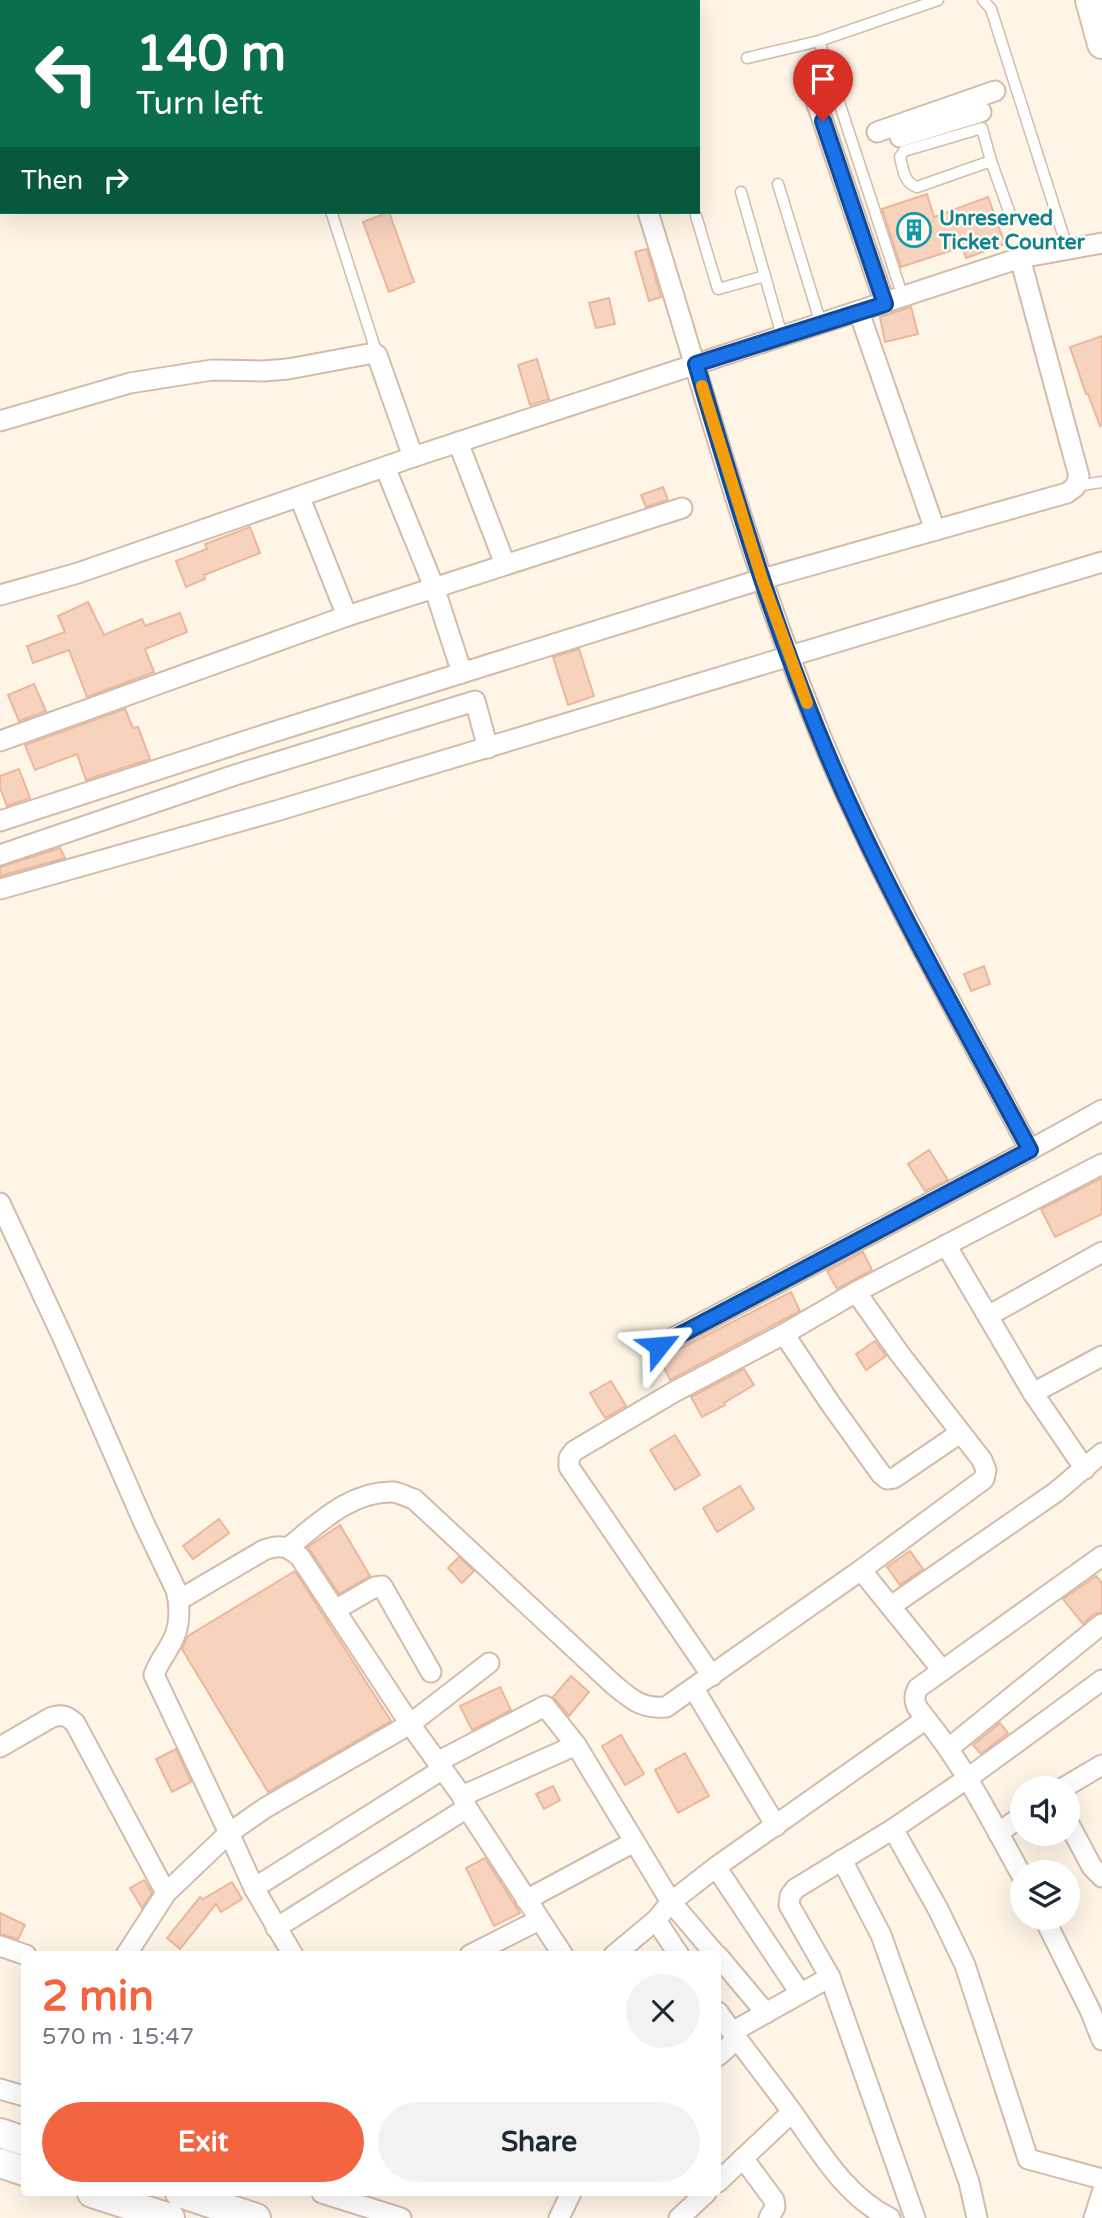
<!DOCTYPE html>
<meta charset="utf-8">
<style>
body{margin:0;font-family:"Varela Round",sans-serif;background:#f2f2f3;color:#1f2937;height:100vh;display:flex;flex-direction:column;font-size:26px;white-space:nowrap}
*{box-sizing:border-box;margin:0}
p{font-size:23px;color:#747a83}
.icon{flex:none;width:38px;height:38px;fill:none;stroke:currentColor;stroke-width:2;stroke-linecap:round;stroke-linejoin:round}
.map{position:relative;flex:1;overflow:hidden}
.details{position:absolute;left:21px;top:1951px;width:700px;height:245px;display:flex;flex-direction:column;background:#fff;border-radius:7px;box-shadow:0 7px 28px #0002}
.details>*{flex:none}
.banner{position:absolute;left:0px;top:0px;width:700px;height:214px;box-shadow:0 7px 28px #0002;background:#0b6e4f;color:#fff;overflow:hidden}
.buttons{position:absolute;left:1010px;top:1776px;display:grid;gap:14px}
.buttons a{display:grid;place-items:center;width:70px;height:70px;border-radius:50%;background:#fff;box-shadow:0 7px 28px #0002;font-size:35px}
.pin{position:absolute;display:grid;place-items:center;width:60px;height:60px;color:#fff;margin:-72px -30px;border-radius:50% 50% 50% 0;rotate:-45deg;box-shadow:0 0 7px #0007}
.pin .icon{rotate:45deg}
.me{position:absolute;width:77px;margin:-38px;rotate:62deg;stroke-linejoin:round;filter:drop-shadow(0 0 5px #0008)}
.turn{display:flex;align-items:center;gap:24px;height:147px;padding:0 21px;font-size:32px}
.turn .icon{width:91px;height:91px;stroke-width:2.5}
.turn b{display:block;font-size:49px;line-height:60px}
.then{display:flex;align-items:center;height:66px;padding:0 21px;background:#0003;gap:14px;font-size:26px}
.round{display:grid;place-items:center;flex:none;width:74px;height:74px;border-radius:37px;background:#f2f2f3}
.overview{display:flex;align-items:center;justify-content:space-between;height:119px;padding:0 21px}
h1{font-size:42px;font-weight:800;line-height:52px;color:#f36441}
.action{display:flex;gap:14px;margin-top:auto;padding:14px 21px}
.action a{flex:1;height:80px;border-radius:42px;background:#f36441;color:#fff;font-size:28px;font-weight:800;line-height:80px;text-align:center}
.action a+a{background:#f2f2f3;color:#1f2937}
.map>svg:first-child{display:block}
.building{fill:#f7d2bc;stroke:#ebb79b;stroke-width:2}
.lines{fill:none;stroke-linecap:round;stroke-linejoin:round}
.lane-casing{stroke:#d3bbab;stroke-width:13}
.street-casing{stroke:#d3bbab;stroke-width:23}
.secondary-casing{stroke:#d8beaa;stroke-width:32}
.lane{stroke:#fff;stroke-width:10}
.street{stroke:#fff;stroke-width:19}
.secondary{stroke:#fff;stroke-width:28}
.rail-casing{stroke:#b7a3cb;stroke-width:8}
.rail{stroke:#fff9f0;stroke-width:5;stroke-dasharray:16;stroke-linecap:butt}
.route-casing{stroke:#114b97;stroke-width:18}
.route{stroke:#1a73e8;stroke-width:12}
.slow{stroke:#f59e0b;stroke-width:12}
.labels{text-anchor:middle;stroke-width:5;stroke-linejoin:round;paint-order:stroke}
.culture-label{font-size:21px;font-weight:bold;fill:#0d838f;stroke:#fff9f0;text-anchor:start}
</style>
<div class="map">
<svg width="1102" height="2218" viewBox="0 0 1102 2218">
<rect width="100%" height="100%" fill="#fef5e7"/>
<g class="building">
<path d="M 927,194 L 934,217 L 988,197 L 1005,244 L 966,258 L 962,247 L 901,267 L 882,209 Z"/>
<path d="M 389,212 L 414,282 L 389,292 L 363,222 Z"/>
<path d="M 647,249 L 661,297 L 649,301 L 635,252 Z"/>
<path d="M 609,298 L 615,324 L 596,328 L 589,303 Z"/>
<path d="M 911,307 L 918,334 L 885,342 L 880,317 Z"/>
<path d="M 1102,336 L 1102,425 L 1100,426 L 1088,394 L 1086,394 L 1070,347 Z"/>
<path d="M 537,359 L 549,399 L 530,405 L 518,365 Z"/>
<path d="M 663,487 L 668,500 L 646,507 L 641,495 Z"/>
<path d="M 250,527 L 260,553 L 204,575 L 205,579 L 186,587 L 176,561 L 207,549 L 205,544 Z"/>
<path d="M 88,602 L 104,635 L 142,619 L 145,626 L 180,613 L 187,632 L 145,649 L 154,672 L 87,697 L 69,650 L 33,663 L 27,646 L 65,632 L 58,616 Z"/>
<path d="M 579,649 L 594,696 L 568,705 L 553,657 Z"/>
<path d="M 34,684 L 46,711 L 19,721 L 8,695 Z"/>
<path d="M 125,709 L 133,728 L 138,727 L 150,759 L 86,780 L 77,754 L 35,770 L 25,745 Z"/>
<path d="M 19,769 L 30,798 L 7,806 L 0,788 L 0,776 Z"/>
<path d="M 60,848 L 65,858 L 0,876 L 0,867 Z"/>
<path d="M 984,966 L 990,984 L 971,991 L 964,974 Z"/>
<path d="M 929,1150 L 948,1180 L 925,1191 L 908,1164 Z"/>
<path d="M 1102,1178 L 1102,1214 L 1055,1237 L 1041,1209 Z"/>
<path d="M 863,1252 L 872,1270 L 837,1289 L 827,1271 Z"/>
<path d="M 791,1292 L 800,1311 L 670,1380 L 660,1359 Z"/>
<path d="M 875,1341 L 886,1356 L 866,1370 L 856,1354 Z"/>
<path d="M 744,1369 L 754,1385 L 724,1403 L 725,1405 L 702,1417 L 691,1397 Z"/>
<path d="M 611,1381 L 626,1406 L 605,1418 L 590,1393 Z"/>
<path d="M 675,1435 L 700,1475 L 675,1490 L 650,1450 Z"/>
<path d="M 740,1486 L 754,1509 L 717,1532 L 703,1508 Z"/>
<path d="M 219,1519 L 229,1533 L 193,1559 L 183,1546 Z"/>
<path d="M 340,1525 L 370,1576 L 339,1594 L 308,1547 Z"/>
<path d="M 910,1551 L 923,1569 L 900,1585 L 887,1567 Z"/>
<path d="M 459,1557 L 474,1571 L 462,1583 L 448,1568 Z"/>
<path d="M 295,1571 L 391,1721 L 268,1792 L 182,1649 L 188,1636 Z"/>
<path d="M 1096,1576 L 1102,1583 L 1102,1612 L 1094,1614 L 1083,1624 L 1063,1599 Z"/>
<path d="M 571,1676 L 589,1692 L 569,1716 L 553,1697 Z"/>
<path d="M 500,1687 L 511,1710 L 472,1730 L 460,1706 Z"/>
<path d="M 1000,1723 L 1008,1733 L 981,1754 L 973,1745 Z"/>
<path d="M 621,1735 L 644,1774 L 625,1785 L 602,1746 Z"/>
<path d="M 176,1749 L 191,1782 L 172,1792 L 156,1759 Z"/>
<path d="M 685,1753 L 709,1796 L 678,1813 L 655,1770 Z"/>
<path d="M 553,1786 L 560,1800 L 544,1809 L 536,1794 Z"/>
<path d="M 485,1858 L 520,1913 L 494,1926 L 466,1868 Z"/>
<path d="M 144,1880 L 152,1893 L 142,1908 L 130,1888 Z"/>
<path d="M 232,1882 L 242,1899 L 221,1912 L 216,1904 L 180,1949 L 167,1938 L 200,1897 L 203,1899 Z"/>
<path d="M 0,1913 L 25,1925 L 18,1939 L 0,1934 Z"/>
</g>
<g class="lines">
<g class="lane-casing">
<g id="lane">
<path d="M 983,0 L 991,9 L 1068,250"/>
<path d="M 819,41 L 899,285"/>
<path d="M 747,58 L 819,41 L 938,0"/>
<path d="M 991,161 L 982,128 L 904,151 L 900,157 C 903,169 904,183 917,187 L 991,161 L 1011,217"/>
<path d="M 778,184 L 821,324"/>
<path d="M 741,192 L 782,336"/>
<path d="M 332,214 L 377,354"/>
<path d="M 696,216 L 718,289 L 765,276"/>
<path d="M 1076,486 L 1102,482"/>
</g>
</g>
<g class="street-casing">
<g id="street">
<path d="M 814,95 L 885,304"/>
<path d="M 877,132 L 995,91"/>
<path d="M 900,137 L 981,112"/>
<path d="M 648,212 C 704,390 752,572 824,744 C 883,884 959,1016 1030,1150"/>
<path d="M 859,312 L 935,530"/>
<path d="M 0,421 L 130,383 L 212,370 L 263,371 L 288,369 L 374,353 L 377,355 L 413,457"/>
<path d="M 458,442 L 505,564"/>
<path d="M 385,467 L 434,587 L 462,673"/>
<path d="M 300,498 L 347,616"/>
<path d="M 0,595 L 78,573 L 413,457 L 1020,258 L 1102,243"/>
<path d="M 0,741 L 347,616 L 682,508"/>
<path d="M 0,821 L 267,734 L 762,579 L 1067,493 L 1075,487 L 1079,476 L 1020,258"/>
<path d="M 0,855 L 235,775 L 475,701 L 488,748"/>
<path d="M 0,889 L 276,811 L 1102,562"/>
<path d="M 0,1203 L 63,1338 L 144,1523 L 176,1590 C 180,1604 180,1622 175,1635 C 170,1649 159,1660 154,1675 L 229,1833 L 166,1893 L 126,1955"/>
<path d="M 946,1245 L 1033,1393 L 1085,1469"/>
<path d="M 988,1316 L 1102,1252"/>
<path d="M 784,1334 L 830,1403 L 881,1474 L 887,1479 L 894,1478 L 960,1433"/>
<path d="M 658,1346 L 1030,1150 L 1102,1110"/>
<path d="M 1033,1393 L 1102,1356"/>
<path d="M 289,1547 C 320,1522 351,1491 393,1492 C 400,1493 407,1497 414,1499 L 614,1685 C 632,1700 642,1709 666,1707 L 861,1570 L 984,1479 L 986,1470 L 982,1460 L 899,1353 L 856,1292"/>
<path d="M 861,1570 L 942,1670"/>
<path d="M 179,1600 L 264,1550 C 280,1544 288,1546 300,1557 L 410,1724 L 265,1808 L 229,1833 L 254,1888 L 293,1955"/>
<path d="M 891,1606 L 1056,1492 L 1102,1453"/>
<path d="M 335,1610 L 375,1587 L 382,1586 L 431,1672"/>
<path d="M 489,1663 L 410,1724 L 462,1796 L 467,1808 L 563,1955"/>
<path d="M 712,1676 L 569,1467 L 569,1458 L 574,1451 L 674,1392 L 784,1334 L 856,1292 L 1102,1164"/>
<path d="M 694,1689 L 776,1826"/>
<path d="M 926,1719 C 965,1767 992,1822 1022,1876"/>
<path d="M 0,1747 L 52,1717 C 63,1714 67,1716 75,1723 L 166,1893"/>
<path d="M 949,1748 L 1102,1624"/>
<path d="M 437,1762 L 545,1706 L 576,1745 L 671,1902 L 716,1867 L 926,1719 C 917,1708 911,1701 918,1688 L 1102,1556"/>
<path d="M 1063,1788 L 1102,1765"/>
<path d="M 462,1796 L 576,1745"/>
<path d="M 1068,1822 L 1092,1867 L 1102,1877"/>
<path d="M 893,1829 L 938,1909 L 965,1965 L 1028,2159 L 1102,2179"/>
<path d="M 998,1833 L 1022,1816"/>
<path d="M 842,1860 L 881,1935 L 969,2182 L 977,2218"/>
<path d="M 716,1867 L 800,1993"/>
<path d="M 254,1888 L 443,1769"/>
<path d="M 526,1900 L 634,1842"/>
<path d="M 1044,1918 L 1090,2010 L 1102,2040"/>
<path d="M 656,1920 L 679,1955"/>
<path d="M 276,1928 L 467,1808"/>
<path d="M 0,1946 L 26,1955"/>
<path d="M 470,1955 L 539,1920"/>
<path d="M 614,1955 L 656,1920 L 671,1902 L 716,1955"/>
<path d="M 718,1956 L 766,2013"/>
<path d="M 830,1977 L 915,2218"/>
<path d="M 718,2012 C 741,2046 768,2078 792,2112 C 820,2151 845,2196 890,2218"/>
<path d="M 732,2032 L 830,1977 L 789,1905 L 790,1896 L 795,1889 L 893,1829 L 968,1778 L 1102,1680"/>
<path d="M 718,2056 L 737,2039"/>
<path d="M 0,2089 L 24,2096"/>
<path d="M 743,2158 L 774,2200 L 775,2207 L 769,2218"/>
<path d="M 718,2182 L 792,2112"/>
<path d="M 322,2193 L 401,2218"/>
<path d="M 559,2218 L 571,2193"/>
<path d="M 679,2218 L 706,2193"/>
<path d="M 1094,2218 L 1102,2193"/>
</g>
</g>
<g class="secondary-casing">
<g id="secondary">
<path d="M 1090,0 L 1102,44"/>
<path d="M 0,2133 L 24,2141"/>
<path d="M 0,2163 L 24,2171"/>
<path d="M 92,2193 L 170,2218"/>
<path d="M 180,2193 L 256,2218"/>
</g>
</g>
<use href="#lane" class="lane"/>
<use href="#street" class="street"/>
<use href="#secondary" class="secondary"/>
<g class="rail-casing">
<g id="rail">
<path d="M 96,2 L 102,0"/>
<path d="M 144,2 L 150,0"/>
<path d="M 188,2 L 193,0"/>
<path d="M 563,2 L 569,0"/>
<path d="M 0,34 L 2,33"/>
<path d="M 0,49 L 2,49"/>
<path d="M 0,64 L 2,63"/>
<path d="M 0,189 L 2,189"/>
</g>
</g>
<use href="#rail" class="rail"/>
</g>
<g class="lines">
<g class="route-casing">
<path id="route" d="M 659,1346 L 1030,1150 C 973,1043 912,937 860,827 C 789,679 742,521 696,364 L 885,304 L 823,121"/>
</g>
<use href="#route" class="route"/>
<path class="slow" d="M 702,386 L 762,579 L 807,703"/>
</g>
<defs>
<g id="building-ring" transform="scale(1.75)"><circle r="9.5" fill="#fff9f0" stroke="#0f9aa8" stroke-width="1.5"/><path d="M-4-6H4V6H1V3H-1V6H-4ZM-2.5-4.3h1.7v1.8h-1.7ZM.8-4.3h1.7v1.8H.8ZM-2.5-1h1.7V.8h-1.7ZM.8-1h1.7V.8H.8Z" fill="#0f9aa8"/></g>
</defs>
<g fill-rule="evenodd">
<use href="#building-ring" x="914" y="230"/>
</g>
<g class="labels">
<g class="culture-label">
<text x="939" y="225">Unreserved<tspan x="939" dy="24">Ticket Counter</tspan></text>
</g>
</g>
</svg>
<div class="buttons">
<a><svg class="icon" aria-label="sound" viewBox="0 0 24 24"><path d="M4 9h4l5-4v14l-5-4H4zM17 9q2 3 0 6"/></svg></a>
<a><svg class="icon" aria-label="layers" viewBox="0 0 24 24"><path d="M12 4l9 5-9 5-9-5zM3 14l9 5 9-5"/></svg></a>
</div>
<div class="pin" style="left:823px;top:121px;background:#d93025"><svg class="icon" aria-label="arrive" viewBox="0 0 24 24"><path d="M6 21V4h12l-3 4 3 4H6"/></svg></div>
<svg class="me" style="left:659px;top:1346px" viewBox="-20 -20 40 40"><path d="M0-17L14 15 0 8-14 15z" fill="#1a73e8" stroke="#fff" stroke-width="4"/></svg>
<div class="banner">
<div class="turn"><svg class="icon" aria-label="left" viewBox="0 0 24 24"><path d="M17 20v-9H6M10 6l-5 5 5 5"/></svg><div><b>140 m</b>Turn left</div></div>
<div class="then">Then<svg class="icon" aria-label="right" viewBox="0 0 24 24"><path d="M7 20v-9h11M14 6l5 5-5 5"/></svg></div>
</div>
<section class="details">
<div class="overview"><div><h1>2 min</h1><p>570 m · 15:47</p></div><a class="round"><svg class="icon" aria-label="close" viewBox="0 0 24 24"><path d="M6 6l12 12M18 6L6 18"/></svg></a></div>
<div class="action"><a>Exit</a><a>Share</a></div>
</section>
</div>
